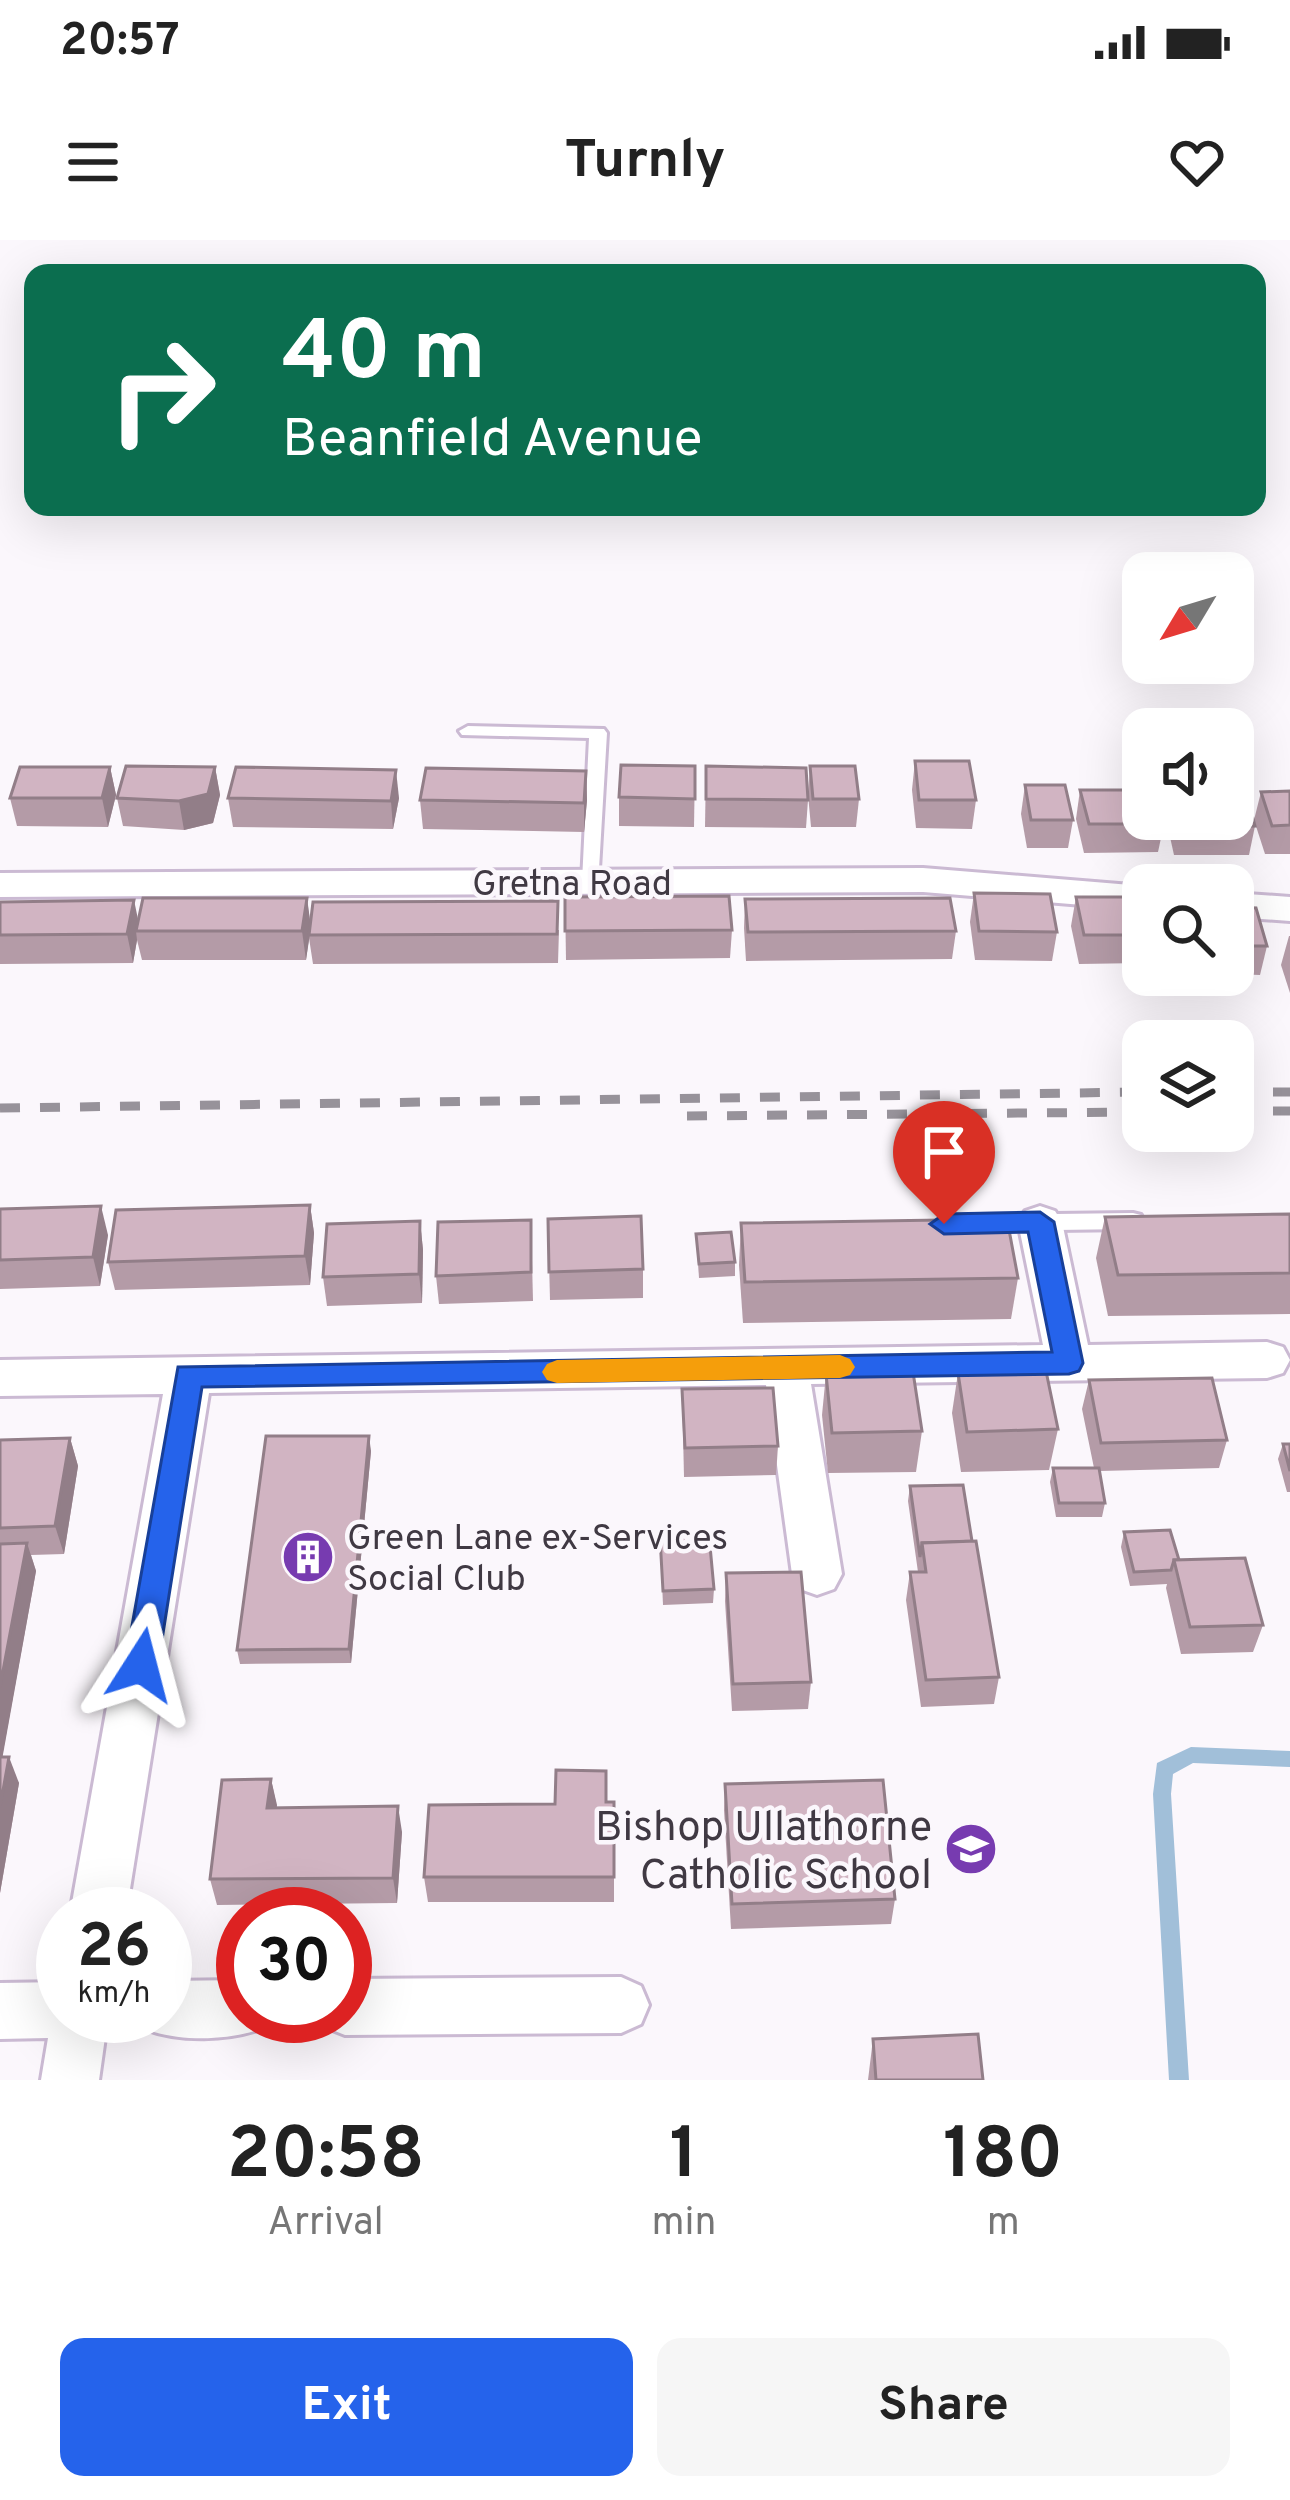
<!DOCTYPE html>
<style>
body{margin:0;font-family:Overpass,sans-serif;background:#f6f6f6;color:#222;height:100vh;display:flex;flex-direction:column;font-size:45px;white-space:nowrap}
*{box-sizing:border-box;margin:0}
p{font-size:39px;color:#767676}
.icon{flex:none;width:66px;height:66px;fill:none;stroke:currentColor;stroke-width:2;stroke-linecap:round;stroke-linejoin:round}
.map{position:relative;height:1840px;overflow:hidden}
.panel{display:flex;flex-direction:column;background:#fff;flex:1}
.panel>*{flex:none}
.hud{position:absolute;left:24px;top:24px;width:1242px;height:252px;border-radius:24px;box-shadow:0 12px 48px #0002;background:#0b6e4f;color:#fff;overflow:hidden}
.needle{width:78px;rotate:232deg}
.buttons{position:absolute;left:1122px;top:312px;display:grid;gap:24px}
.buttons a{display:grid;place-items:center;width:132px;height:132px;border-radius:24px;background:#fff;box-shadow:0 12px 48px #0002;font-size:60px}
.speed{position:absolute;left:36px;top:1647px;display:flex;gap:24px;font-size:60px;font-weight:700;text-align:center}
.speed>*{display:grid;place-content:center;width:156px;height:156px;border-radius:50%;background:#fff;box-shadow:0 12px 48px #0002;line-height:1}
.speed small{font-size:30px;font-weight:400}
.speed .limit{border:18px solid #d22;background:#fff;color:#111}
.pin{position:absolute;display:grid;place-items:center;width:102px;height:102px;color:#fff;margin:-123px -51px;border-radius:50% 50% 50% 0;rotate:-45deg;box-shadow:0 0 12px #0007}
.pin .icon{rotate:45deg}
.me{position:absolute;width:132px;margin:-66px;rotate:9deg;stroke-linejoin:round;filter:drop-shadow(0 0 9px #0008)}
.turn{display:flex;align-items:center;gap:42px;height:252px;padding:0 60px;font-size:54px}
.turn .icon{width:156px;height:156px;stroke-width:2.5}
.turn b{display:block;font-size:84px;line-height:102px}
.eta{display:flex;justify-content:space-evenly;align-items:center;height:204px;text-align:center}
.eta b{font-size:72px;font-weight:700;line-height:84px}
.cta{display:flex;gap:24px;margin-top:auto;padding:24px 60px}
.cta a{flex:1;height:138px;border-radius:24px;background:#2563eb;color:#fff;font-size:48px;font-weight:700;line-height:138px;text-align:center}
.cta a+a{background:#f6f6f6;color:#222}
.status{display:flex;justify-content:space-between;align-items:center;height:84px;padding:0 60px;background:#fff;direction:ltr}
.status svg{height:33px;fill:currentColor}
header{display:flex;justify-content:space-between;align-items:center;height:156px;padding:0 60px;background:#fff;font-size:54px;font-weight:700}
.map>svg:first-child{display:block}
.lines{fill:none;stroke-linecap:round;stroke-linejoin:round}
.stream{fill:#a1bfd9;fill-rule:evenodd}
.lane-casing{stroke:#cbbad3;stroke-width:6}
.street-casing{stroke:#cbbad3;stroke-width:6}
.lane{fill:#fff;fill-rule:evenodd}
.street{fill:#fff;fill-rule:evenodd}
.rail{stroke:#97929a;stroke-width:9;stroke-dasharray:20 20;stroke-linecap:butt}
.wall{fill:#b49ba7}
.shaded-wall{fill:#927e88}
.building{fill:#d1b4c2;stroke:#927e88;stroke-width:3}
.route{fill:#2563eb;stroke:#184099;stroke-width:3}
.slow{fill:#f59e0b}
.labels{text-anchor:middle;stroke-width:9;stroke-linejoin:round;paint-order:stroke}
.street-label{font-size:36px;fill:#403943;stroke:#fbf7fc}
.poi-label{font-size:36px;fill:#403943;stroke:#fbf7fc;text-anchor:start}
.near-poi-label{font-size:42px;fill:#403943;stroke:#fbf7fc;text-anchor:end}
</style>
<div class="status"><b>20:57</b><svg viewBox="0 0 49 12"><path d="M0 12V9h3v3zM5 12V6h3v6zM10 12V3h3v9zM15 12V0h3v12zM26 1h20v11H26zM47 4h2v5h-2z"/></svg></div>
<header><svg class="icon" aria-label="menu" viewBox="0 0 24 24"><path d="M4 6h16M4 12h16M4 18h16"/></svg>Turnly<svg class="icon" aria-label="heart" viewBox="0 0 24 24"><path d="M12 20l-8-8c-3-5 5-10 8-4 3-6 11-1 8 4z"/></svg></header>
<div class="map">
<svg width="1290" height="1840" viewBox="0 0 1290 1840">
<rect width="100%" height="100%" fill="#fbf7fc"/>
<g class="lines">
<path class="stream" d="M 1191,1507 L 1290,1511 L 1290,1527 L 1193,1523 L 1173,1534 L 1171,1554 L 1189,1840 L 1169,1840 L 1153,1554 L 1157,1523 Z"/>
<g class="lane-casing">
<g id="lane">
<path d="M 468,486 L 604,489 L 607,493 L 598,646 L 591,648 L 582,642 L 589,498 L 462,495 L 459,491 Z"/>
<path d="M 1133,973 L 1141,975 L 1144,981 L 1141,987 L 1133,989 L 979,991 L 971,989 L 968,983 L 971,977 L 979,975 Z"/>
</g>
</g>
<g class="street-casing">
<g id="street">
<path d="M 923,628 L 1143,646 L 1143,670 L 923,652 L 0,657 L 0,633 Z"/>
<path d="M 1233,653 L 1290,657 L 1290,681 L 1233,677 Z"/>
<path d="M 1040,966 L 1055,971 L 1062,982 L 1088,1105 L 1267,1102 L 1283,1107 L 1290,1120 L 1283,1133 L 1267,1138 L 811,1144 L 842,1334 L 834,1349 L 817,1355 L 800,1349 L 792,1334 L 766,1145 L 209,1153 L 126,1674 L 70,1674 L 163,1154 L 0,1156 L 0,1120 L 1043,1105 L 1018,982 L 1025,971 Z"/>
<path d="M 621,1737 L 641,1746 L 649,1765 L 641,1784 L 621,1793 L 345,1795 L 325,1787 L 320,1776 L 345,1776 L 345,1739 Z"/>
<path d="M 243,1740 L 243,1776 L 268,1776 L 263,1788 C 229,1801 179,1802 145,1789 L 140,1776 L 165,1776 L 165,1741 Z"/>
<path d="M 63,1742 L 63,1776 L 108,1776 L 99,1840 L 41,1840 L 48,1798 L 0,1799 L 0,1743 Z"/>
</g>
</g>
<use href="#lane" class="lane"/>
<use href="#street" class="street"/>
<g class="rail">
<path d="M 1233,852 L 1290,852"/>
<path d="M 0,868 L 1143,852"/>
<path d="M 1233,871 L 1290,871"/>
<path d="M 687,876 L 1143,872"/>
</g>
</g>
<g class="wall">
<path d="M 915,521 L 976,560 L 972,589 L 916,588 L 912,550 Z"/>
<path d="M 695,526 L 694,587 L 619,586 L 619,557 Z"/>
<path d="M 706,526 L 808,560 L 806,588 L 705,587 Z"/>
<path d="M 810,526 L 859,559 L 856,587 L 811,587 L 808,555 Z"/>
<path d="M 110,527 L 116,555 L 108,587 L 17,586 L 10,558 Z"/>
<path d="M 215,527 L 220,555 L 213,583 L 184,590 L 123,586 L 117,558 Z"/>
<path d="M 586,531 L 587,560 L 584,592 L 423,589 L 420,560 Z"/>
<path d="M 1025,545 L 1073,580 L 1068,608 L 1027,608 L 1021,574 Z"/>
<path d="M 1080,550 L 1164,584 L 1158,612 L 1084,613 L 1076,579 Z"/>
<path d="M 1290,551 L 1290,614 L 1265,614 L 1254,580 L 1261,552 Z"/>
<path d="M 228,558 L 399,558 L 393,589 L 233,587 Z"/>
<path d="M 1166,579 L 1233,579 L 1255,586 L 1249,615 L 1174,615 Z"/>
<path d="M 974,653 L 1057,692 L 1052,721 L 975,720 L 970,682 Z"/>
<path d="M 565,657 L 732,690 L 730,718 L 566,720 Z"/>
<path d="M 1076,657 L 1143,657 L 1143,723 L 1079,724 L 1071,686 Z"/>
<path d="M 307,658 L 310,684 L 559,690 L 558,723 L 313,724 L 309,698 L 306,720 L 142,720 L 137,700 L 133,723 L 0,724 L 0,662 L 138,681 Z"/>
<path d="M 745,659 L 956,691 L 952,719 L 746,721 L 744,688 Z"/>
<path d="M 1233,667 L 1267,706 L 1260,735 L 1233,734 Z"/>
<path d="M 1289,696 L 1290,696 L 1290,753 L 1281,725 Z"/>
<path d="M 310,965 L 314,993 L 310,1045 L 115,1050 L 108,1022 Z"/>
<path d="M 0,969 L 108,995 L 100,1046 L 0,1049 Z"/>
<path d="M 1290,974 L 1290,1074 L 1108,1076 L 1096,1018 L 1105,977 Z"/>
<path d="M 548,979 L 643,1029 L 643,1058 L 550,1060 Z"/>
<path d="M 531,980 L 533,1061 L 439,1064 L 436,1036 Z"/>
<path d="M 420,981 L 423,1010 L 422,1063 L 327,1066 L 323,1037 Z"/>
<path d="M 741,983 L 1018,1038 L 1011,1079 L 743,1083 L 739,1025 Z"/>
<path d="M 696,994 L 735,1022 L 735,1036 L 699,1038 Z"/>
<path d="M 958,1133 L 1058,1189 L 1049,1230 L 961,1232 L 952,1173 Z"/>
<path d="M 826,1134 L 922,1191 L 916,1232 L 828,1233 L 822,1175 Z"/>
<path d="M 1089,1140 L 1227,1200 L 1219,1228 L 1100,1231 L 1105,1263 L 1102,1277 L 1056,1277 L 1050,1242 L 1053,1228 L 1094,1228 L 1082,1169 Z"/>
<path d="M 682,1149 L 778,1206 L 776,1235 L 684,1237 Z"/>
<path d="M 70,1198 L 78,1226 L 64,1314 L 31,1315 L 36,1331 L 2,1517 L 19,1543 L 0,1653 L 0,1200 Z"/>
<path d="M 1283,1204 L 1290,1204 L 1290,1252 L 1287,1252 L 1278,1219 Z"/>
<path d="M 371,1211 L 351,1423 L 240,1424 L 237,1410 Z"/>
<path d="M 910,1246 L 972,1301 L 999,1437 L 994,1464 L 921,1467 L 906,1360 L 910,1332 L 918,1332 L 908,1261 Z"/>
<path d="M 1124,1292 L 1179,1320 L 1263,1385 L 1253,1412 L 1181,1414 L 1166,1348 L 1167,1344 L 1130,1346 L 1121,1307 Z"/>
<path d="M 660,1297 L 714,1349 L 713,1363 L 663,1365 Z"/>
<path d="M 726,1333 L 811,1442 L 808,1469 L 732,1471 L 725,1361 Z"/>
<path d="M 271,1539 L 277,1568 L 402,1592 L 397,1663 L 217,1665 L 210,1639 Z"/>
<path d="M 725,1544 L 895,1659 L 891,1684 L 731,1689 L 724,1570 Z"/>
<path d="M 614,1562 L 614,1662 L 428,1662 L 424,1637 L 555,1564 Z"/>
<path d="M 873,1799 L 983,1840 L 868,1840 Z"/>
</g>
<g class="shaded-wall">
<path d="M 110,527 L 116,555 L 108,587 L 102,558 Z"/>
<path d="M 215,527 L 220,555 L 213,583 L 184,590 L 179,561 Z"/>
<path d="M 396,530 L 399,558 L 393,589 L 391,561 Z"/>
<path d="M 586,531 L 587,560 L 584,592 L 584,563 Z"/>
<path d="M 307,658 L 311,687 L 306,720 L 302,691 Z"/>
<path d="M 134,660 L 140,689 L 136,691 L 137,700 L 133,723 L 127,694 Z"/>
<path d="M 310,965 L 314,993 L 310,1045 L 305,1016 Z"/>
<path d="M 101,966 L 108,995 L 100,1046 L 93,1017 Z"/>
<path d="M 420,981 L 423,1010 L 422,1063 L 419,1034 Z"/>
<path d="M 369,1196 L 371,1211 L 351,1423 L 349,1409 Z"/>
<path d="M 70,1198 L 78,1226 L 64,1314 L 55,1286 Z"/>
<path d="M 27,1303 L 36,1331 L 2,1520 L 0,1516 L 0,1447 Z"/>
<path d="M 9,1517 L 19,1543 L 0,1653 L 0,1567 Z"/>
<path d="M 271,1539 L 277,1565 L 273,1594 L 267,1568 Z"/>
<path d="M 398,1566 L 402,1592 L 397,1663 L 393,1638 Z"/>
</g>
<g class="building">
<path d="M 915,521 L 969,521 L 976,560 L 919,560 Z"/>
<path d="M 621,525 L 695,526 L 695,559 L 619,557 Z"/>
<path d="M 126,526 L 215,527 L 208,554 L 179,561 L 117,558 Z"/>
<path d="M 706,526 L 806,528 L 808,560 L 706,559 Z"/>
<path d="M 810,526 L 855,526 L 859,559 L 813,559 Z"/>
<path d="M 20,527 L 110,527 L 102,558 L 10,558 Z"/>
<path d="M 236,527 L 396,530 L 391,561 L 228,558 Z"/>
<path d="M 426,528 L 586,531 L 584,563 L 420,560 Z"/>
<path d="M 1025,545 L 1065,545 L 1073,580 L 1031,580 Z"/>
<path d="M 1080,550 L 1143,550 L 1143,579 L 1162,579 L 1164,584 L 1089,584 Z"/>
<path d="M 1290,551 L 1290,585 L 1272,586 L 1261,552 Z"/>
<path d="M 1233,552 L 1246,552 L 1255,586 L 1180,587 L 1178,579 L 1233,579 Z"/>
<path d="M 974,653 L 1050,654 L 1057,692 L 979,691 Z"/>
<path d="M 729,656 L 732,690 L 565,691 L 565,657 Z"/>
<path d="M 1076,657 L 1143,657 L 1143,695 L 1084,695 Z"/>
<path d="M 143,658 L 307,658 L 302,691 L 136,691 Z"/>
<path d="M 950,658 L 956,691 L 748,692 L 745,659 Z"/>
<path d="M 134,660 L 127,694 L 0,695 L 0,662 Z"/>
<path d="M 558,661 L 557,694 L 309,695 L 313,662 Z"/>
<path d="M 1233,667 L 1256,668 L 1267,706 L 1233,706 Z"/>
<path d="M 310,965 L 305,1016 L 108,1022 L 116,970 Z"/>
<path d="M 101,966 L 93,1017 L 0,1020 L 0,969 Z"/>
<path d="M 1290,974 L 1290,1033 L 1118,1035 L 1105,977 Z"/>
<path d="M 641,976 L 643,1029 L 549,1032 L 548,979 Z"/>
<path d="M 1007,979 L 1018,1038 L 745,1042 L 741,983 Z"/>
<path d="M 531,980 L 531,1032 L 436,1036 L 438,982 Z"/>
<path d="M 420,981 L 419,1034 L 323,1037 L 327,984 Z"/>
<path d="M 731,992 L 735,1022 L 699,1024 L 696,994 Z"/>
<path d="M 1046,1131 L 1058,1189 L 967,1192 L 958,1133 Z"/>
<path d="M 913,1132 L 922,1191 L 832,1193 L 826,1134 Z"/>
<path d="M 1212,1138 L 1227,1200 L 1101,1203 L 1089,1140 Z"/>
<path d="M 773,1148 L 778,1206 L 685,1208 L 682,1149 Z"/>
<path d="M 266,1196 L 369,1196 L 349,1409 L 237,1410 Z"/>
<path d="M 70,1198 L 55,1286 L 0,1288 L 0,1200 Z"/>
<path d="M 1283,1204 L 1290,1204 L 1290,1231 Z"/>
<path d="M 1053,1228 L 1099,1228 L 1105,1263 L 1059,1263 Z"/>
<path d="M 963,1245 L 972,1301 L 922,1303 L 920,1317 L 910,1246 Z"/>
<path d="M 1170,1290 L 1179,1320 L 1174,1320 L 1171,1330 L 1134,1332 L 1124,1292 Z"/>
<path d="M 709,1295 L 714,1349 L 663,1351 L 660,1297 Z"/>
<path d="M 976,1301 L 999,1437 L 926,1440 L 910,1332 L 926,1332 L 922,1303 Z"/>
<path d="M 27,1303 L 0,1447 L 0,1304 Z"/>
<path d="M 1245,1318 L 1263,1385 L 1190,1387 L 1174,1320 Z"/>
<path d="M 801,1332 L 811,1442 L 733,1444 L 726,1333 Z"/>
<path d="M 0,1517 L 9,1517 L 0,1567 Z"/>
<path d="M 556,1530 L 606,1531 L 606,1562 L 614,1562 L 614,1637 L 424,1637 L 429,1565 L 555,1564 Z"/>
<path d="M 271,1539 L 267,1568 L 398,1566 L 393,1638 L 210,1639 L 222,1540 Z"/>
<path d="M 883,1540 L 895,1659 L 732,1664 L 725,1544 Z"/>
<path d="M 978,1794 L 983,1840 L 876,1840 L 873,1799 Z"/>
</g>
<path class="route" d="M 1040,972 L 1054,982 L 1083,1123 L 1079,1131 L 1069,1134 L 202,1147 L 158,1425 L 153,1435 L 141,1439 L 130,1435 L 125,1425 L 178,1127 L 1052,1112 L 1028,992 L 944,994 L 930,984 L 944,974 Z"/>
<path class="slow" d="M 840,1115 L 850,1119 L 855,1127 L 850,1135 L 840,1138 L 557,1143 L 547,1140 L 542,1132 L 547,1124 L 557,1120 Z"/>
<defs>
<g id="building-disc" transform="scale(2.7)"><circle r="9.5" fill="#773bb0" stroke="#fbf7fc"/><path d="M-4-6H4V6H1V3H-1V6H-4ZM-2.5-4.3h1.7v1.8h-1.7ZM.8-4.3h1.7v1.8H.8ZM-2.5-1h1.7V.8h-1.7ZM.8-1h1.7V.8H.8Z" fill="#fff"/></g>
<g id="school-disc" transform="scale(2.7)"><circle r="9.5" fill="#773bb0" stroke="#fbf7fc"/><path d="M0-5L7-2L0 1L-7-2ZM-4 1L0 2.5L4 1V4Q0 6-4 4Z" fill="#fff"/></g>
</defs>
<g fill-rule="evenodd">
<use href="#building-disc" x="308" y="1317"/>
<use href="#school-disc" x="971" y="1609"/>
</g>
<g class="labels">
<g class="street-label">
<text x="572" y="655">Gretna Road</text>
</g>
<g class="poi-label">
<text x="347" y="1309">Green Lane ex-Services<tspan x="347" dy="41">Social Club</tspan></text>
</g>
<g class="near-poi-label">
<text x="932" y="1600">Bishop Ullathorne<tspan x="932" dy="48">Catholic School</tspan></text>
</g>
</g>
</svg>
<div class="buttons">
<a><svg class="needle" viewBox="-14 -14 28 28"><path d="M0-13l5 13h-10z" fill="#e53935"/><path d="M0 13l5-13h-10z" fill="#767676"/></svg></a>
<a><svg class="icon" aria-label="sound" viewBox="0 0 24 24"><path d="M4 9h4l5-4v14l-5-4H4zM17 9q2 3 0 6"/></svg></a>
<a><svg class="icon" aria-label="search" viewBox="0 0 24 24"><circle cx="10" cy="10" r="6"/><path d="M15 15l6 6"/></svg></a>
<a><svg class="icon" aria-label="layers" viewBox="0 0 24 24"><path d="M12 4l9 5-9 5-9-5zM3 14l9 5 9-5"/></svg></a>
</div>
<div class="speed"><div>26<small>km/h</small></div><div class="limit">30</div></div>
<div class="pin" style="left:944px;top:984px;background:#d93025"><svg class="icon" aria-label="arrive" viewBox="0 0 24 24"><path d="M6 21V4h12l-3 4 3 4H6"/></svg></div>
<svg class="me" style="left:141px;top:1425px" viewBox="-20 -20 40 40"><path d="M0-17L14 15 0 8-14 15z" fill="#2563eb" stroke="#fff" stroke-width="4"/></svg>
<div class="hud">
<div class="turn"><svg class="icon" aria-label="right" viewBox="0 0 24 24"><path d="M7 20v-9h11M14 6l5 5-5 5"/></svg><div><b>40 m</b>Beanfield Avenue</div></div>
</div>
</div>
<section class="panel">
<div class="eta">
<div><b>20:58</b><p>Arrival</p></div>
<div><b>1</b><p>min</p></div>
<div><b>180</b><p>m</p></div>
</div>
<div class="cta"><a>Exit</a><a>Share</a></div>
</section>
